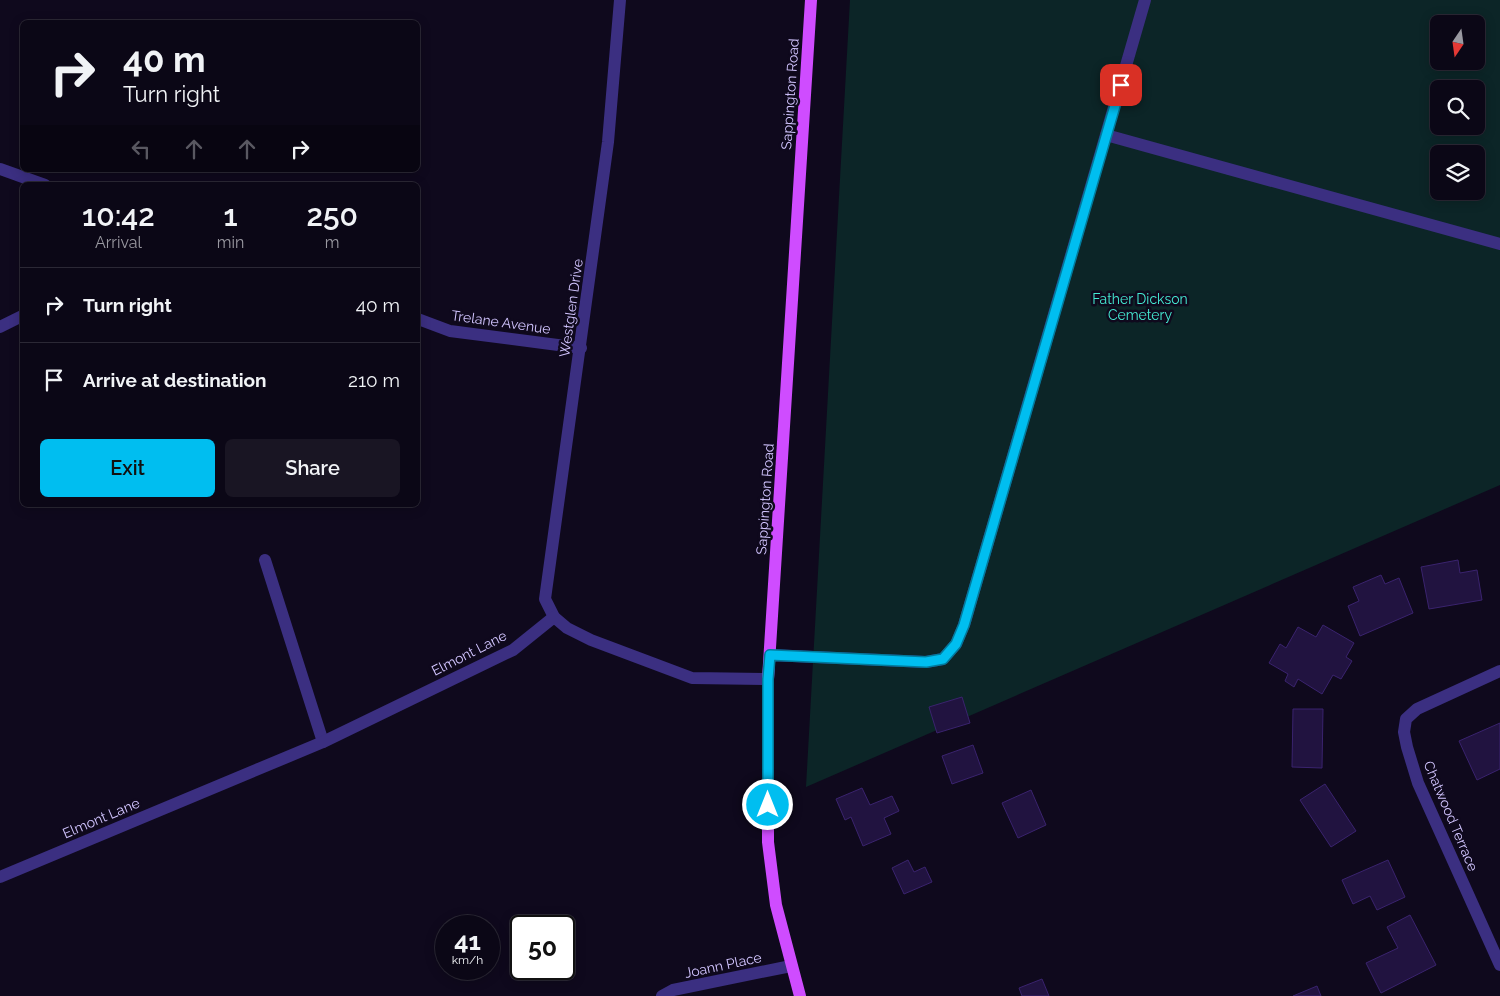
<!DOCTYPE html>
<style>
body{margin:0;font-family:Raleway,sans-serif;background:#191523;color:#f1f3f6;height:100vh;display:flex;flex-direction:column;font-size:19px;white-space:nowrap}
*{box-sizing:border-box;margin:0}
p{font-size:16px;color:#9a99a1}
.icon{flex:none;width:28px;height:28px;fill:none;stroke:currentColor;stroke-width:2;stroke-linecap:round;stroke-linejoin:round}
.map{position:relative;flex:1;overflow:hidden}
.sheet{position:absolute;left:20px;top:182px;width:400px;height:325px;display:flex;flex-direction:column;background:#0b0716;border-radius:8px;box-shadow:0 2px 12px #0003,0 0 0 1px #2b2835}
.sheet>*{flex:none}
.top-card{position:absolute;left:20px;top:20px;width:400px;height:152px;border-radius:8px;box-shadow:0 2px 12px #0003,0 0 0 1px #2b2835;background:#0b0716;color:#f1f3f6;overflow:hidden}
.needle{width:32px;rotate:193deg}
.buttons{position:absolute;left:1430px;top:15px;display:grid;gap:10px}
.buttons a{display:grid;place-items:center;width:55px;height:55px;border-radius:8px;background:#0b0716;box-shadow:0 2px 12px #0003,0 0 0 1px #2b2835;font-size:25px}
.speed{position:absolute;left:435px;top:915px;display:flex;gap:10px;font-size:25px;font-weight:700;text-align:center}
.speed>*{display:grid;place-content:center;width:65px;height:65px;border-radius:50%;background:#0b0716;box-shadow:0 2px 12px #0003,0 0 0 1px #2b2835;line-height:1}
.speed small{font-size:12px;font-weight:400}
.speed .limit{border:2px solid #111;border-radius:8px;background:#fff;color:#111}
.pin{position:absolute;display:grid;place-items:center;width:42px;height:42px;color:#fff;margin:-21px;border-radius:10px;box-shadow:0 2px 8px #0006}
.me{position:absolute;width:55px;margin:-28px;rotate:0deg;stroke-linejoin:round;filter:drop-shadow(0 0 4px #0008)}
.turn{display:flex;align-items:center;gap:18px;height:105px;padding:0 20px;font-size:22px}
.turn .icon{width:65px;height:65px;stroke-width:2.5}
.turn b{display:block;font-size:35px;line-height:42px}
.lanes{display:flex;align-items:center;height:48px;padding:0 20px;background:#0003;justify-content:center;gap:25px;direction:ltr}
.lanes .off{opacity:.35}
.eta{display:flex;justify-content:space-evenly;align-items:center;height:85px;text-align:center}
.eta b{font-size:30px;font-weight:600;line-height:35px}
.primary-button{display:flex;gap:10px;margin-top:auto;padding:10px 20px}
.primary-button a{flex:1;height:58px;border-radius:8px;background:#00bef0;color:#111;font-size:20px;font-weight:600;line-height:58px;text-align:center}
.primary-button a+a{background:#191523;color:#f1f3f6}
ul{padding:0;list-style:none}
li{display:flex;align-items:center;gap:15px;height:75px;padding:0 20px;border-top:1px solid #2b2835}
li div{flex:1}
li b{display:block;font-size:19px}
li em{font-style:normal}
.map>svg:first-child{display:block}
.green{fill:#0c2527;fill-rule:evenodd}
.building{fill:#211340;stroke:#3a236e}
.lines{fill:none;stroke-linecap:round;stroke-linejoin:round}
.minor{stroke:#3b2f81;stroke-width:12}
.major{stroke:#cf4cff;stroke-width:12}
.route-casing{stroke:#007c9c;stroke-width:12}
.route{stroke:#00bef0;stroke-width:9}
.labels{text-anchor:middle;stroke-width:5;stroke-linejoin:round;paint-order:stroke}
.street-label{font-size:14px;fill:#d2c5ff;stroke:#0f091d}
.park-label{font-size:14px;fill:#45ebd3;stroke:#0f091d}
</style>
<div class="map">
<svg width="1500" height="996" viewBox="0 0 1500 996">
<rect width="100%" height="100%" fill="#0f091d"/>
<path class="green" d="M 850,0 L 1500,0 L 1500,485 L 806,787 ZM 1439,24 L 1476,24 L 1476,61 L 1439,61 ZM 1439,89 L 1476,89 L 1476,126 L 1439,126 ZM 1439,154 L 1476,154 L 1476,191 L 1439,191 Z"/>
<g class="building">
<path d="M 1458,560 L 1460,573 L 1477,570 L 1482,600 L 1429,609 L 1421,567 Z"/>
<path d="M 1381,575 L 1385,584 L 1399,578 L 1413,613 L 1360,636 L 1348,606 L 1359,601 L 1353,587 Z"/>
<path d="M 1323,625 L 1354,643 L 1346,657 L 1352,661 L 1341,679 L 1333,675 L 1322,694 L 1298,679 L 1294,687 L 1285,681 L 1288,674 L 1269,663 L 1280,644 L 1286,648 L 1298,627 L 1316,637 Z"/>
<path d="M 962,697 L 970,723 L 937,733 L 929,707 Z"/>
<path d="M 1293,709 L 1323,709 L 1322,768 L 1292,767 Z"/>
<path d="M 1500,723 L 1500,769 L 1477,780 L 1459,741 Z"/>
<path d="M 973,745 L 983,773 L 952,784 L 942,756 Z"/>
<path d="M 1325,784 L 1356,831 L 1331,847 L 1300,800 Z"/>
<path d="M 862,788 L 870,805 L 892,796 L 899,811 L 884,818 L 891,834 L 863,846 L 851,817 L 845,820 L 836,799 Z"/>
<path d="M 1031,790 L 1046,825 L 1018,838 L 1002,803 Z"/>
<path d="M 908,860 L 914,872 L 925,867 L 932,882 L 904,894 L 892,868 Z"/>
<path d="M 1388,860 L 1405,897 L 1377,910 L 1370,896 L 1353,904 L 1342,880 Z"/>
<path d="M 1410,915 L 1436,965 L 1381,993 L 1366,963 L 1398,948 L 1387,927 Z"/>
<path d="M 1042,979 L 1049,996 L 1022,996 L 1019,988 Z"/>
<path d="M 1317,986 L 1321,996 L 1293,996 Z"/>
</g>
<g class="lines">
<g class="minor">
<path d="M 1106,135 L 1500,244"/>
<path d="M 0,169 L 45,185"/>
<path d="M 418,319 L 450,331 L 581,348"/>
<path d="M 0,327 L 22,316"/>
<path d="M 265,560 L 323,742"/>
<path d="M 554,617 L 545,599 L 608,142 L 620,0"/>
<path d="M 770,655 L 926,662 L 943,659 L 956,644 L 964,625 L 1145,0"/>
<path d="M 1500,671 L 1417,709 L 1406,719 L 1404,732 L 1407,747 L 1418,783 L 1500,965"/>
<path d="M 0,877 L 323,742 L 513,650 L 554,617 L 567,628 L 591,640 L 692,678 L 768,679"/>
<path d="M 662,996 L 673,990 L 791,966"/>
</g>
<path class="major" d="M 800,996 L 776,905 L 768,842 L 768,679 L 811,0"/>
</g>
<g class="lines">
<g class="route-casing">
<path id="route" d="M 768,805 L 768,679 L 770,655 L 926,662 L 943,659 L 956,644 L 964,625 L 1121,85"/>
</g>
<use href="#route" class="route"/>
</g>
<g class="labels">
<g class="street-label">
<text transform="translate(790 94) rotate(-86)" y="5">Sappington Road</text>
<text transform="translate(571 308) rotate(-82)" y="5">Westglen Drive</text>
<text transform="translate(501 322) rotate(8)" y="5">Trelane Avenue</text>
<text transform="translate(765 499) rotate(-86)" y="5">Sappington Road</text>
<text transform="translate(469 653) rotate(-27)" y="5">Elmont Lane</text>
<text transform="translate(1451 816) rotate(67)" y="5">Chatwood Terrace</text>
<text transform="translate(101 818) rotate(-23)" y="5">Elmont Lane</text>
<text transform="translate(723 965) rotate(-12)" y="5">Joann Place</text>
</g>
<g class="park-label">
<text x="1140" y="304">Father Dickson<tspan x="1140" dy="16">Cemetery</tspan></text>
</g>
</g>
</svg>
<div class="buttons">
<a><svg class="needle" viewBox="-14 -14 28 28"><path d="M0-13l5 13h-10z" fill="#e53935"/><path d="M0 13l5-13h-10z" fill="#9a99a1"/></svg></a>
<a><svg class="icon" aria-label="search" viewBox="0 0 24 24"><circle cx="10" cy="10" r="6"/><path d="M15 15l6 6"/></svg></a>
<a><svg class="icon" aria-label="layers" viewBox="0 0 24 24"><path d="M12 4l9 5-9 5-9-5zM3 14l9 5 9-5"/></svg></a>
</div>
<div class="speed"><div>41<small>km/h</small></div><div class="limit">50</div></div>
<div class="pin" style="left:1121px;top:85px;background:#d93025"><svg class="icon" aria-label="arrive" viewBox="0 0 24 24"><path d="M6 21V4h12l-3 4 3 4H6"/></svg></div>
<svg class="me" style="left:768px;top:805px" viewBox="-20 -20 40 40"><circle r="17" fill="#00bef0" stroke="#fff" stroke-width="3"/><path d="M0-11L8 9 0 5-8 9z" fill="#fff"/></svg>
<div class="top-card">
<div class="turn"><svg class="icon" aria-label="right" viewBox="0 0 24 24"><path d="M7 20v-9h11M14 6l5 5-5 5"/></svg><div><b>40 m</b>Turn right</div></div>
<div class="lanes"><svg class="icon off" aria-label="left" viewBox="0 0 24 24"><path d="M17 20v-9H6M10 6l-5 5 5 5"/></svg><svg class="icon off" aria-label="ahead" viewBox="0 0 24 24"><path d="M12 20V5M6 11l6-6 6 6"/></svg><svg class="icon off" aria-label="ahead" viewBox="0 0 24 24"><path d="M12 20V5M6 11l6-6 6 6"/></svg><svg class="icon" aria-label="right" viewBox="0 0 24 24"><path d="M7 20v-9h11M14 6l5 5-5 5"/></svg></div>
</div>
<section class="sheet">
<div class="eta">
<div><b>10:42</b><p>Arrival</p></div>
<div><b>1</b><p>min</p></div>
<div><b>250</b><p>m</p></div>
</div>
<ul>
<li><svg class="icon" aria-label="right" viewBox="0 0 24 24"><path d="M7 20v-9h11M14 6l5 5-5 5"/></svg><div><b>Turn right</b></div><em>40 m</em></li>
<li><svg class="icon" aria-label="arrive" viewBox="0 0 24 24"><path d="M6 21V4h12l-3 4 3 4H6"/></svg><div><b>Arrive at destination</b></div><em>210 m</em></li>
</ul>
<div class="primary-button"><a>Exit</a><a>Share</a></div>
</section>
</div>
